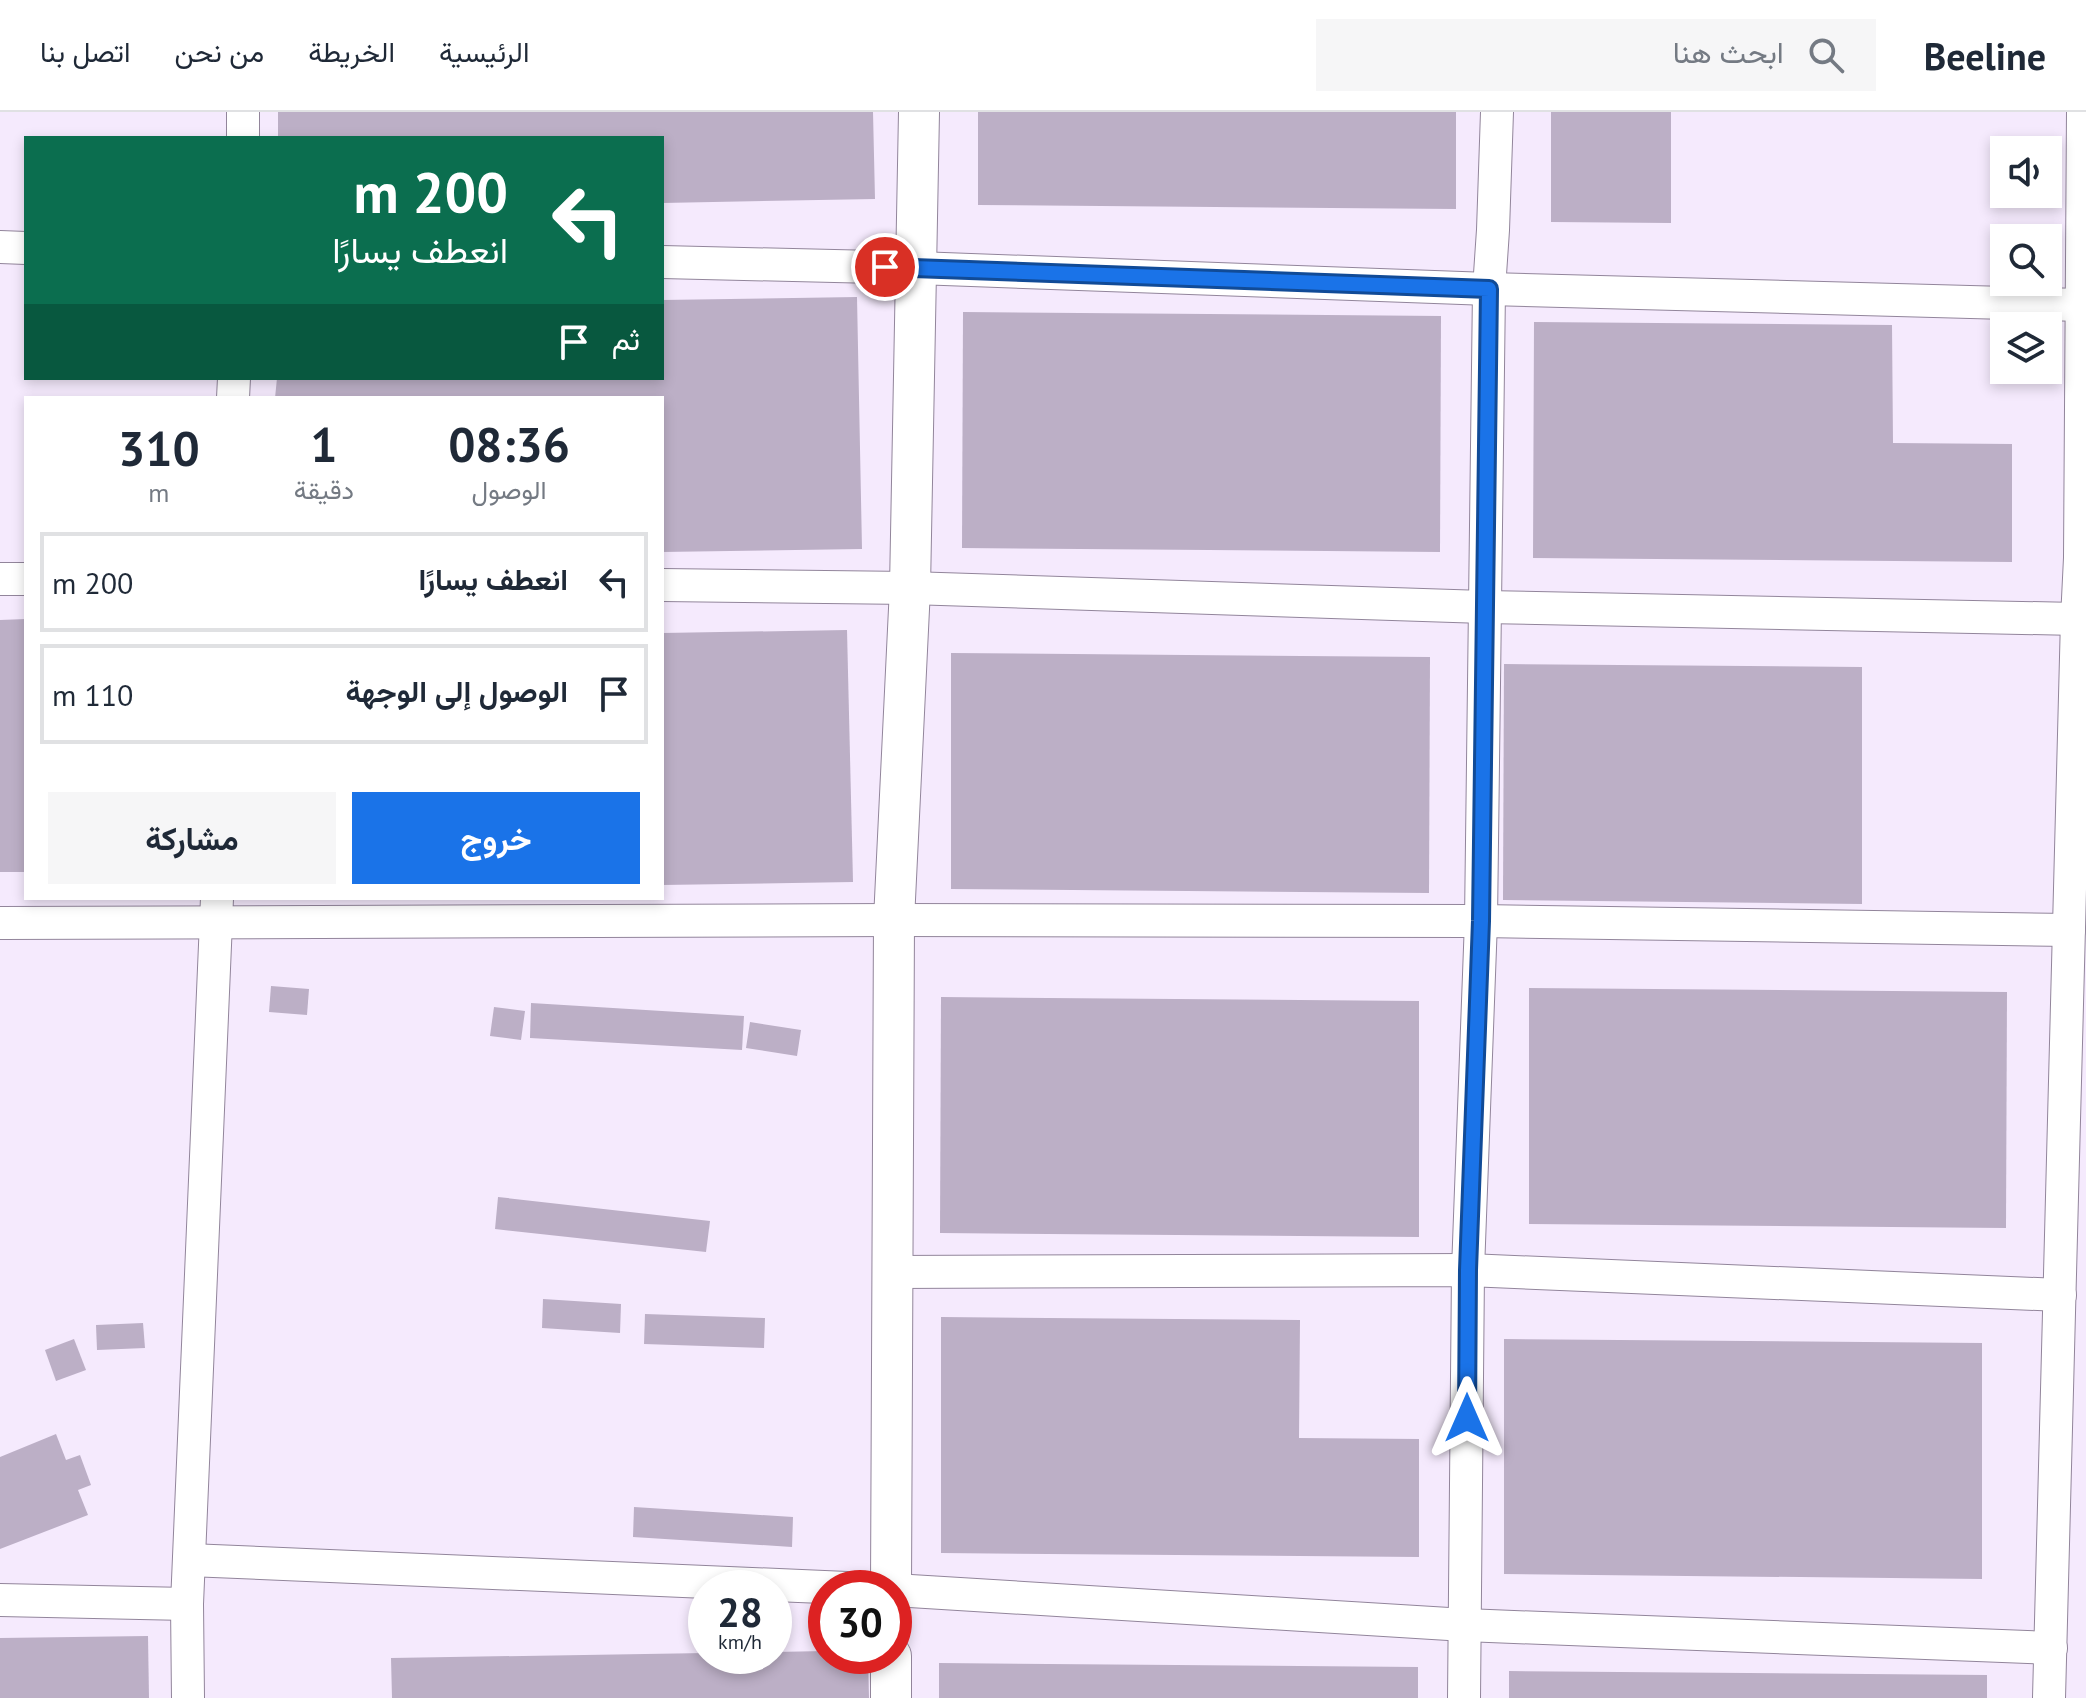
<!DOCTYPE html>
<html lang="ar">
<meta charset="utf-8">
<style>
body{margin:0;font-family:"PT Sans",Vazirmatn,sans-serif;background:#f6f6f7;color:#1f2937;direction:rtl;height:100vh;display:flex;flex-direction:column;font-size:30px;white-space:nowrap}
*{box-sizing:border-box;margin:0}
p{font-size:26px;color:#747a83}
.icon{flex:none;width:44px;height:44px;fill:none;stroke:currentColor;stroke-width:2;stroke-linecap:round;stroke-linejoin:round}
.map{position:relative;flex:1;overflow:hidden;direction:ltr}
.side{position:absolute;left:24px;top:284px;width:640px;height:504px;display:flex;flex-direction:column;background:#fff;border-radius:0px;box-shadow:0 4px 12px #0003;direction:rtl}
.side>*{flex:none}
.guide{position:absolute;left:24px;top:24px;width:640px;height:244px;border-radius:0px;box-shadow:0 4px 12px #0003;direction:rtl;background:#0b6e4f;color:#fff;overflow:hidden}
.buttons{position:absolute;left:1990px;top:24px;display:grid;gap:16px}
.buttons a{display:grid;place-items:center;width:72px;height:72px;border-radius:0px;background:#fff;box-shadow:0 4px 12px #0003;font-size:40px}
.speed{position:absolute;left:688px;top:1458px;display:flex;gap:16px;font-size:40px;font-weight:700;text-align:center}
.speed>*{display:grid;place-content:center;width:104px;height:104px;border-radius:50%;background:#fff;box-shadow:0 4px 12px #0003;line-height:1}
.speed small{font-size:20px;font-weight:400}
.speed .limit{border:12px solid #d22;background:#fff;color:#111}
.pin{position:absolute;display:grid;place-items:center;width:68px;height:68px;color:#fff;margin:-34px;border:4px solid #fff;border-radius:50%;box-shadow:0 2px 8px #0007}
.me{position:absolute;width:88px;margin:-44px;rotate:0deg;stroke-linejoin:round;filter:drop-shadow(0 0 6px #0008)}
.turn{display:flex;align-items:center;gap:28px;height:168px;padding:0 24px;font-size:36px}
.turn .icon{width:104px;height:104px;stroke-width:2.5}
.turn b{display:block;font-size:56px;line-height:68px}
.then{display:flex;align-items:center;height:76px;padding:0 24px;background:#0003;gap:16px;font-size:30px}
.eta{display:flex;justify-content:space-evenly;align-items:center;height:136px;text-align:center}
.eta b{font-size:48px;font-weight:700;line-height:56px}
.cta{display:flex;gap:16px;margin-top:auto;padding:16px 24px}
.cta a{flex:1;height:92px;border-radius:0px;background:#1a73e8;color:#fff;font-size:32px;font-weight:700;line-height:92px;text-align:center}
.cta a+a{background:#f6f6f7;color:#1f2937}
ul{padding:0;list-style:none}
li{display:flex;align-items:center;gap:24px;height:100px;margin:0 16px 12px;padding:0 8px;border:4px solid #e0e1e3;border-radius:0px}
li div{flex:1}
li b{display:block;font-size:30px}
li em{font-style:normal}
header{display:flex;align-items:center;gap:48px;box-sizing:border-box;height:112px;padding:0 40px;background:#fff;border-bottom:2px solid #e0e1e3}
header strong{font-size:38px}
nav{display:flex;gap:44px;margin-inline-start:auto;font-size:28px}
.search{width:560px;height:72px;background:#f6f6f7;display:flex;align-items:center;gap:20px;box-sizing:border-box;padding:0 28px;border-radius:0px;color:#747a83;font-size:30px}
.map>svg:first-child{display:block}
.building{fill:#bcafc6}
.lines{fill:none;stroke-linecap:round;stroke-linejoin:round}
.minor-casing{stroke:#92859b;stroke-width:34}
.tertiary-casing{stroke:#92859b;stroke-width:42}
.minor{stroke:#fff;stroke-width:32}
.tertiary{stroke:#fff;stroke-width:40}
.route-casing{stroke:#114b97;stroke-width:20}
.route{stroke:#1a73e8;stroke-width:14}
</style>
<header>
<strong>Beeline</strong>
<div class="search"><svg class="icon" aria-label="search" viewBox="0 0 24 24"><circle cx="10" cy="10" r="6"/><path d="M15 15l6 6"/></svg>ابحث هنا</div>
<nav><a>الرئيسية</a><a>الخريطة</a><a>من نحن</a><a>اتصل بنا</a></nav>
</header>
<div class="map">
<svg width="2086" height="1586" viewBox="0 0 2086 1586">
<rect width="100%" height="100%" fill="#f5eafd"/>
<g class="building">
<path d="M 278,0 L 873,0 L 875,87 L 662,91 L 662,26 L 278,26 Z"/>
<path d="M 978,0 L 1456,0 L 1456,97 L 978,93 Z"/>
<path d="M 1551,0 L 1671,0 L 1671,111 L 1551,110 Z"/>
<path d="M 857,185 L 862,437 L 662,440 L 662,286 L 275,286 L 277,266 L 662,266 L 662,188 Z"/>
<path d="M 963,200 L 1441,204 L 1440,440 L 962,436 Z"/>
<path d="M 1534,210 L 1892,213 L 1893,331 L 2012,332 L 2012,450 L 1533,446 Z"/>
<path d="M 26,507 L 26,760 L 0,760 L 0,508 Z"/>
<path d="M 847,518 L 853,770 L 662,773 L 662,521 Z"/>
<path d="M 951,541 L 1430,545 L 1429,781 L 951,777 Z"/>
<path d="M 1504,552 L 1862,555 L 1862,792 L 1503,788 Z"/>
<path d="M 271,874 L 309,877 L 307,903 L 269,900 Z"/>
<path d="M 1529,876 L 2007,880 L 2006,1116 L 1529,1112 Z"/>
<path d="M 941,885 L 1419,889 L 1419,1125 L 940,1121 Z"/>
<path d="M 531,891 L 744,904 L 742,938 L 530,926 Z"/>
<path d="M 494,895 L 525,899 L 521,928 L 490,924 Z"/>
<path d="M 750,910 L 801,918 L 797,944 L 746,936 Z"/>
<path d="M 498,1085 L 710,1109 L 706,1140 L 495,1117 Z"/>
<path d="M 543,1187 L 621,1192 L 620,1221 L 542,1216 Z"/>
<path d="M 645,1202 L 765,1206 L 764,1236 L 644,1232 Z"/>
<path d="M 941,1205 L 1300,1208 L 1299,1326 L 1419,1327 L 1419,1445 L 941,1441 Z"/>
<path d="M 143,1211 L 145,1236 L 97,1238 L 96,1213 Z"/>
<path d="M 74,1227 L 86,1258 L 56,1269 L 45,1238 Z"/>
<path d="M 1504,1227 L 1982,1231 L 1982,1467 L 1504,1462 Z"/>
<path d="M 56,1322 L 66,1348 L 80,1343 L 91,1373 L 78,1378 L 88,1403 L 0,1437 L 0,1345 Z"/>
<path d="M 634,1395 L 793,1405 L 792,1435 L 633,1425 Z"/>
<path d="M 148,1524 L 149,1586 L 0,1586 L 0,1526 Z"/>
<path d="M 826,1539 L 826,1544 L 868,1544 L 869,1586 L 392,1586 L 391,1546 L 706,1541 L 706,1544 L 774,1544 L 774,1540 Z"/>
<path d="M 939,1551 L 1418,1555 L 1418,1586 L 939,1586 Z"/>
<path d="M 1509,1559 L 1987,1563 L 1987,1586 L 1509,1586 Z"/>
</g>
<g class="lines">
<g class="minor-casing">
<g id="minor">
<path d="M 243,26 L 243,0"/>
<path d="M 0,135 L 26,136"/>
<path d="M 662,150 L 917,156 L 1489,177 L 2082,193"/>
<path d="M 233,286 L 234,266"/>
<path d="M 0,467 L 26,467"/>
<path d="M 662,473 L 910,476 L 1484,495 L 2077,507"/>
<path d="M 0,811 L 894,808 L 1481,809 L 2069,818"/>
<path d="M 892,1160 L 1468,1158 L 2060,1183"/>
<path d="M 189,1448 L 847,1476"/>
<path d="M 894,1478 L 1465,1513 L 2051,1536"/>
<path d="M 0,1488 L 187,1492"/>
<path d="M 188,1586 L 187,1492 L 217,786"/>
<path d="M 1464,1586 L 1468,1158 L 1481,809 L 1489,177 L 1493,118 L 1497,0"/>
<path d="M 2049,1586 L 2077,507 L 2080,446 L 2083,0"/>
</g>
</g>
<g class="tertiary-casing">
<g id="tertiary">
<path d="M 891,1476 L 894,808 L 910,476 L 919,0"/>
<path d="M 891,1544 L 891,1586"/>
</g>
</g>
<use href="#minor" class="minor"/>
<use href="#tertiary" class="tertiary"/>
</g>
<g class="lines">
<g class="route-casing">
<path id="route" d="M 885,155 L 1489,177 L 1481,809 L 1468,1158 L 1467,1306"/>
</g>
<use href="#route" class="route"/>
</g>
</svg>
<div class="buttons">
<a><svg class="icon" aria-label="sound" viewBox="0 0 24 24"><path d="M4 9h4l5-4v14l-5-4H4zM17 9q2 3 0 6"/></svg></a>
<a><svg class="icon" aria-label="search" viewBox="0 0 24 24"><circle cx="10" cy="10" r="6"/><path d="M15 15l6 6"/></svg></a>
<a><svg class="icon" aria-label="layers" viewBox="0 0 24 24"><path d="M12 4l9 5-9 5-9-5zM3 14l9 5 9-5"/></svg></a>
</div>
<div class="speed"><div>28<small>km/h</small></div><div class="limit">30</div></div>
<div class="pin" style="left:885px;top:155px;background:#d93025"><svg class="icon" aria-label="arrive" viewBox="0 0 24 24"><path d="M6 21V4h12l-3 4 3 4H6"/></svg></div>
<svg class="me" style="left:1467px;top:1306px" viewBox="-20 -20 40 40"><path d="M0-17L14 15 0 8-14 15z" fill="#1a73e8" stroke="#fff" stroke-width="4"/></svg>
<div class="guide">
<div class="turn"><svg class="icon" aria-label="left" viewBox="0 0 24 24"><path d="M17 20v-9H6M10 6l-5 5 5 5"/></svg><div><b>200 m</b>انعطف يسارًا</div></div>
<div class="then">ثم<svg class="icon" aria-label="arrive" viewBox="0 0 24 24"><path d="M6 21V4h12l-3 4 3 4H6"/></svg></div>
</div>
<section class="side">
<div class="eta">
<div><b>08:36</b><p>الوصول</p></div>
<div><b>1</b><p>دقيقة</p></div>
<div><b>310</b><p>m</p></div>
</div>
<ul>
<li><svg class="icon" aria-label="left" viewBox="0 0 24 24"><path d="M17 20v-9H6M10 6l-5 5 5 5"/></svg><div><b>انعطف يسارًا</b></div><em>200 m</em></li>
<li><svg class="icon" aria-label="arrive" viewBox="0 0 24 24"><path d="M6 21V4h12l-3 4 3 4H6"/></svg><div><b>الوصول إلى الوجهة</b></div><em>110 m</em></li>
</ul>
<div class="cta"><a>خروج</a><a>مشاركة</a></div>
</section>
</div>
